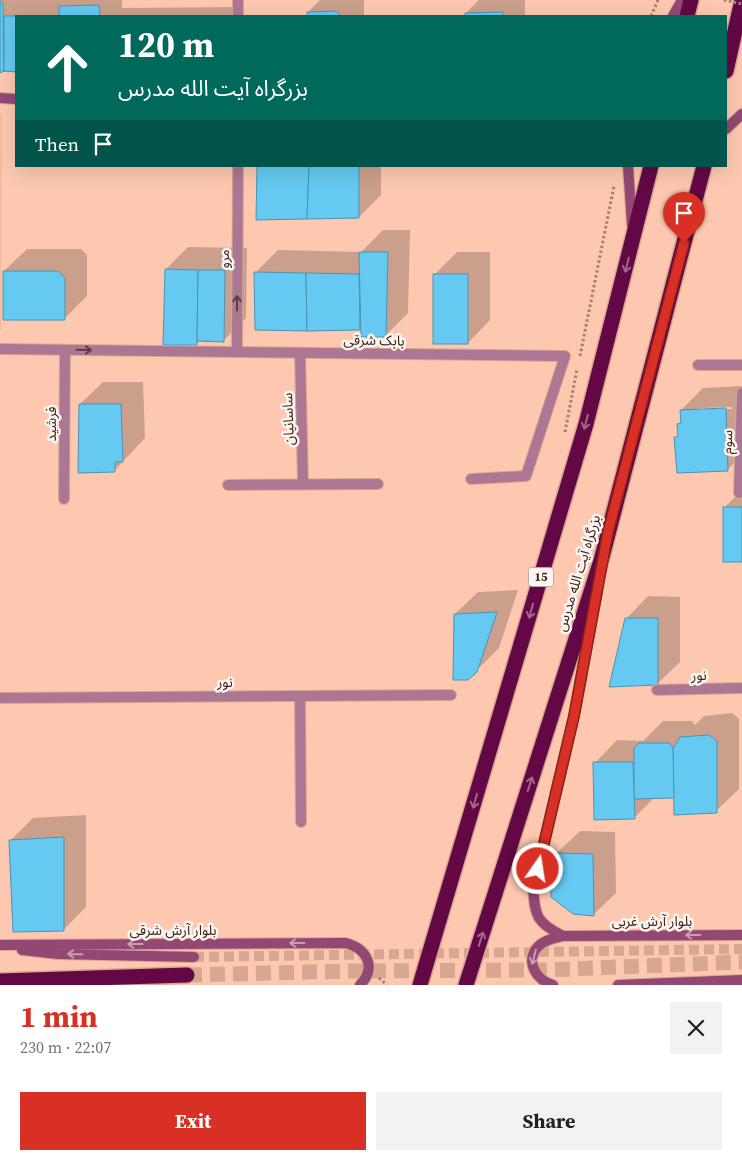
<!DOCTYPE html>
<meta charset="utf-8">
<style>
body{margin:0;font-family:"Source Serif 4","Noto Sans Arabic",serif;background:#f2f2f2;color:#202124;height:100vh;display:flex;flex-direction:column;font-size:19px;white-space:nowrap}
*{box-sizing:border-box;margin:0}
p{font-size:16px;color:#757577}
.icon{flex:none;width:28px;height:28px;fill:none;stroke:currentColor;stroke-width:2;stroke-linecap:round;stroke-linejoin:round}
.map{position:relative;height:985px;overflow:hidden}
.panel{display:flex;flex-direction:column;background:#fff;flex:1}
.panel>*{flex:none}
.hud{position:absolute;left:15px;top:15px;width:712px;height:152px;border-radius:0px;box-shadow:0 5px 20px #0002;background:#00695c;color:#fff;overflow:hidden}
.pin{position:absolute;display:grid;place-items:center;width:42px;height:42px;color:#fff;margin:-51px -21px;border-radius:50% 50% 50% 0;rotate:-45deg;box-shadow:0 0 5px #0007}
.pin .icon{rotate:45deg}
.me{position:absolute;width:55px;margin:-28px;rotate:13deg;stroke-linejoin:round;filter:drop-shadow(0 0 4px #0008)}
.turn{display:flex;align-items:center;gap:18px;height:105px;padding:0 20px;font-size:22px}
.turn .icon{width:65px;height:65px;stroke-width:2.5}
.turn b{display:block;font-size:35px;line-height:42px}
.then{display:flex;align-items:center;height:48px;padding:0 20px;background:#0003;gap:10px;font-size:19px}
.round{display:grid;place-items:center;flex:none;width:52px;height:52px;border-radius:0px;background:#f2f2f2}
.head{display:flex;align-items:center;justify-content:space-between;height:85px;padding:0 20px}
h1{font-size:30px;font-weight:700;line-height:38px;color:#d93025}
.primary-button{display:flex;gap:10px;margin-top:auto;padding:10px 20px}
.primary-button a{flex:1;height:58px;border-radius:0px;background:#d93025;color:#fff;font-size:20px;font-weight:700;line-height:58px;text-align:center}
.primary-button a+a{background:#f2f2f2;color:#202124}
.map>svg:first-child{display:block}
.built{fill:#f4ba9e}
.shadow{fill:#0003;fill-rule:evenodd}
.building{fill:#66c9f1;stroke:#4995b3}
.lines{fill:none;stroke-linecap:round;stroke-linejoin:round}
.secondary-tunnel{stroke:#d7a791;stroke-width:10;stroke-dasharray:10 5;stroke-linecap:butt}
.highway-tunnel{stroke:#d7a791;stroke-width:15;stroke-dasharray:15 8;stroke-linecap:butt}
.street-casing{stroke:#d7a791;stroke-width:12}
.secondary-casing{stroke:#d7a791;stroke-width:12}
.highway-casing{stroke:#d7a791;stroke-width:18}
.path{stroke:#a67e6b;stroke-width:3;stroke-dasharray:2.5 2.5;stroke-linecap:butt}
.street{stroke:#ac7793;stroke-width:10}
.secondary{stroke:#934873;stroke-width:10}
.highway{stroke:#630845;stroke-width:15}
.path-bridge{stroke:#a67e6b;stroke-width:3;stroke-dasharray:2.5 2.5;stroke-linecap:butt}
.oneway{stroke:#a0678a}
.oneway2{stroke:#5e3d3d}
.oneway3{stroke:#c89eb2}
.route-casing{stroke:#8d1f18;stroke-width:12}
.route{stroke:#d93025;stroke-width:9}
.labels{text-anchor:middle;stroke-width:5;stroke-linejoin:round;paint-order:stroke}
.shield{fill:#fcf5f2;stroke:#766359;stroke-width:1}
.shield-label{font-size:12px;font-weight:bold;fill:#3d2418}
.street-label{font-size:14px;fill:#3d2418;stroke:#fcf5f2}
</style>
<div class="map">
<svg width="742" height="985" viewBox="0 0 742 985">
<rect width="100%" height="100%" fill="#fdc8af"/>
<path class="built" d="M 0,114 L 2,114 L 1,330 L 0,330 Z"/>
<g class="shadow">
<path d="M 0,0 L 122,0 L 122,8 L 242,7 L 242,16 L 16,16 L 16,72 L 0,72 Z"/>
<path d="M 320,0 L 364,0 L 364,16 L 308,16 L 308,12 Z"/>
<path d="M 479,0 L 525,0 L 525,16 L 466,16 L 466,13 Z"/>
<path d="M 258,166 L 381,166 L 381,195 L 359,217 Z"/>
<path d="M 383,230 L 410,230 L 408,313 L 385,336 L 362,326 L 359,328 L 255,273 L 278,250 L 361,252 Z"/>
<path d="M 188,247 L 247,248 L 246,318 L 224,340 L 200,340 L 196,344 L 166,269 Z"/>
<path d="M 27,249 L 81,249 L 87,255 L 87,296 L 64,319 L 4,271 Z"/>
<path d="M 457,252 L 490,252 L 490,320 L 468,343 L 435,274 Z"/>
<path d="M 103,382 L 143,382 L 145,438 L 114,471 L 80,404 Z"/>
<path d="M 742,386 L 742,455 L 727,470 L 676,438 L 679,435 L 678,425 L 682,420 L 681,410 L 703,388 ZM 732,407 L 732,409 L 699,410 L 699,408 Z"/>
<path d="M 742,490 L 742,561 L 724,508 Z"/>
<path d="M 518,590 L 499,648 L 476,671 L 455,614 L 478,592 Z"/>
<path d="M 648,596 L 680,597 L 680,662 L 657,684 L 626,619 Z"/>
<path d="M 732,713 L 739,719 L 739,789 L 716,811 L 675,796 L 655,797 L 634,818 L 595,763 L 617,740 L 643,741 L 663,721 L 692,721 L 695,725 L 704,716 Z"/>
<path d="M 86,815 L 86,907 L 64,929 L 10,841 L 33,818 Z"/>
<path d="M 580,831 L 615,832 L 616,893 L 593,915 L 557,853 Z"/>
</g>
<g class="building">
<path d="M 0,1 L 3,3 L 4,71 L 0,73 Z"/>
<path d="M 99,5 L 100,16 L 59,16 L 59,6 Z"/>
<path d="M 336,11 L 341,16 L 307,16 L 307,12 Z"/>
<path d="M 503,12 L 503,16 L 465,16 L 465,13 Z"/>
<path d="M 4,16 L 31,16 L 16,16 L 16,72 L 4,71 Z"/>
<path d="M 257,166 L 309,166 L 307,219 L 256,220 Z"/>
<path d="M 309,166 L 359,166 L 359,218 L 307,219 Z"/>
<path d="M 359,252 L 388,252 L 386,337 L 361,337 Z"/>
<path d="M 165,269 L 198,270 L 197,345 L 163,345 Z"/>
<path d="M 198,270 L 225,270 L 224,342 L 197,341 Z"/>
<path d="M 3,271 L 58,271 L 65,278 L 65,320 L 3,320 Z"/>
<path d="M 254,272 L 306,273 L 307,331 L 255,330 Z"/>
<path d="M 306,273 L 359,274 L 360,330 L 307,331 Z"/>
<rect x="433" y="274" width="35" height="70"/>
<path d="M 79,404 L 121,404 L 123,462 L 115,462 L 115,472 L 78,473 Z"/>
<path d="M 726,408 L 728,471 L 677,473 L 674,437 L 678,437 L 677,424 L 681,423 L 680,410 Z"/>
<rect x="723" y="507" width="19" height="55"/>
<path d="M 497,612 L 477,672 L 468,680 L 453,680 L 454,614 Z"/>
<path d="M 625,618 L 658,618 L 658,685 L 609,687 Z"/>
<path d="M 709,735 L 717,741 L 717,813 L 674,815 L 673,748 L 680,737 Z"/>
<path d="M 639,743 L 669,743 L 673,748 L 674,798 L 634,799 L 634,748 Z"/>
<path d="M 593,762 L 633,762 L 635,819 L 594,820 Z"/>
<path d="M 64,837 L 64,931 L 13,932 L 9,840 Z"/>
<path d="M 556,853 L 593,854 L 594,916 L 573,914 L 551,897 L 550,868 Z"/>
</g>
<g class="lines">
<path class="secondary-tunnel" d="M 194,957 L 742,949"/>
<path class="highway-tunnel" d="M 187,975 L 351,971 L 544,970 L 742,962"/>
<g class="street-casing">
<g id="street">
<path d="M 238,16 L 238,0"/>
<path d="M 0,349 L 565,356 L 526,476 L 471,479"/>
<path d="M 237,352 L 238,166"/>
<path d="M 300,353 L 303,484"/>
<path d="M 698,365 L 742,365"/>
<path d="M 228,485 L 378,484"/>
<path d="M 739,493 L 742,393"/>
<path d="M 64,499 L 65,350"/>
<path d="M 657,690 L 742,688"/>
<path d="M 300,696 L 301,822"/>
<path d="M 0,698 L 451,695"/>
</g>
</g>
<g class="secondary-casing">
<g id="secondary">
<path d="M 673,16 L 682,0"/>
<path d="M 0,98 L 16,99"/>
<path d="M 726,129 L 742,114"/>
<path d="M 628,166 L 632,225"/>
<path d="M 563,936 C 537,923 535,917 533,888 L 574,716 L 597,593"/>
<path d="M 0,945 L 346,943 C 367,949 377,967 360,985"/>
<path d="M 22,950 L 58,954 L 194,957"/>
<path d="M 553,985 C 535,980 523,958 541,944 C 547,939 555,938 563,936 L 742,935"/>
<path d="M 618,985 L 742,980"/>
</g>
</g>
<g class="highway-casing">
<g id="highway">
<path d="M 687,16 L 691,0"/>
<path d="M 726,71 L 742,0"/>
<path d="M 0,981 L 187,975"/>
<path d="M 420,985 L 586,424 L 651,166"/>
<path d="M 466,985 L 602,557 L 704,166"/>
</g>
</g>
<g class="path">
<path d="M 651,16 L 658,0"/>
<path d="M 580,356 L 614,186"/>
<path d="M 565,432 L 577,369"/>
<path d="M 379,978 L 387,985"/>
</g>
<use href="#street" class="street"/>
<use href="#secondary" class="secondary"/>
<use href="#highway" class="highway"/>
<path class="path-bridge" d="M 724,0 L 742,4"/>
</g>
<defs><path id="oneway-shaft" d="M-6 0H5M1.5-3L5.5 0L1.5 3" fill="none" stroke-width="1.6" stroke-linecap="round" stroke-linejoin="round" transform="scale(1.25)"/></defs>
<g class="oneway">
<use href="#oneway-shaft" transform="translate(627 265) rotate(104)"/>
<use href="#oneway-shaft" transform="translate(586 422) rotate(105)"/>
<use href="#oneway-shaft" transform="translate(531 611) rotate(106)"/>
<use href="#oneway-shaft" transform="translate(530 784) rotate(-72)"/>
<use href="#oneway-shaft" transform="translate(475 801) rotate(106)"/>
<use href="#oneway-shaft" transform="translate(481 939) rotate(-72)"/>
</g>
<g class="oneway2">
<use href="#oneway-shaft" transform="translate(237 303) rotate(-90)"/>
<use href="#oneway-shaft" transform="translate(84 350) rotate(1)"/>
</g>
<g class="oneway3">
<use href="#oneway-shaft" transform="translate(693 935) rotate(180)"/>
<use href="#oneway-shaft" transform="translate(297 943) rotate(180)"/>
<use href="#oneway-shaft" transform="translate(135 944) rotate(180)"/>
<use href="#oneway-shaft" transform="translate(75 954) rotate(-179)"/>
<use href="#oneway-shaft" transform="translate(534 957) rotate(104)"/>
</g>
<g class="lines">
<g class="route-casing">
<path id="route" d="M 538,869 L 574,716 L 608,532 L 684,243"/>
</g>
<use href="#route" class="route"/>
</g>
<g class="labels">
<rect class="shield" x="528.5" y="567.5" width="25" height="19" rx="4"/>
<g class="shield-label">
<text x="541" y="581">15</text>
</g>
<g class="street-label">
<text transform="translate(224 259) rotate(-90)" y="5">مرو</text>
<text transform="translate(374 340) rotate(1)" y="5">بابک شرقی</text>
<text transform="translate(288 419) rotate(-92)" y="5">ساسانیان</text>
<text transform="translate(51 424) rotate(-90)" y="5">فرشید</text>
<text transform="translate(727 442) rotate(-88)" y="5">سوم</text>
<text transform="translate(578 573) rotate(-73)" y="5">بزرگراه آیت الله مدرس</text>
<text transform="translate(699 675) rotate(-1)" y="5">نور</text>
<text x="225" y="687">نور</text>
<text x="652" y="926">بلوار آرش غربی</text>
<text x="173" y="935">بلوار آرش شرقی</text>
</g>
</g>
</svg>
<div class="pin" style="left:684px;top:243px;background:#d93025"><svg class="icon" aria-label="arrive" viewBox="0 0 24 24"><path d="M6 21V4h12l-3 4 3 4H6"/></svg></div>
<svg class="me" style="left:538px;top:869px" viewBox="-20 -20 40 40"><circle r="17" fill="#d93025" stroke="#fff" stroke-width="3"/><path d="M0-11L8 9 0 5-8 9z" fill="#fff"/></svg>
<div class="hud">
<div class="turn"><svg class="icon" aria-label="ahead" viewBox="0 0 24 24"><path d="M12 20V5M6 11l6-6 6 6"/></svg><div><b>120 m</b>بزرگراه آیت الله مدرس</div></div>
<div class="then">Then<svg class="icon" aria-label="arrive" viewBox="0 0 24 24"><path d="M6 21V4h12l-3 4 3 4H6"/></svg></div>
</div>
</div>
<section class="panel">
<div class="head"><div><h1>1 min</h1><p>230 m · 22:07</p></div><a class="round"><svg class="icon" aria-label="close" viewBox="0 0 24 24"><path d="M6 6l12 12M18 6L6 18"/></svg></a></div>
<div class="primary-button"><a>Exit</a><a>Share</a></div>
</section>
